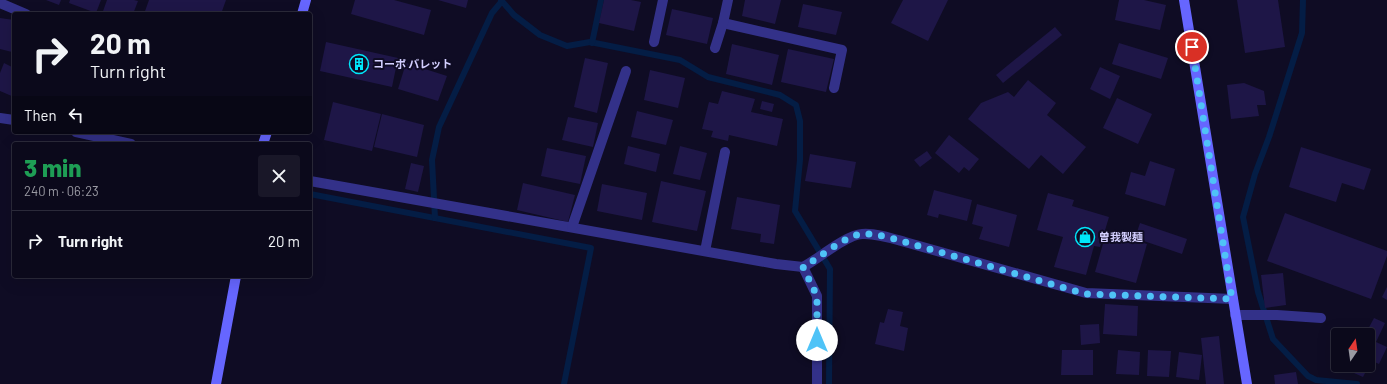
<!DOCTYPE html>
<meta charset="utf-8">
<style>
body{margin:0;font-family:Barlow,"Noto Sans JP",sans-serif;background:#191728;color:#f1f3f6;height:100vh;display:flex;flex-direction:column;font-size:15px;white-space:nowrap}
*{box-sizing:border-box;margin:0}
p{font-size:13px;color:#9a9aa3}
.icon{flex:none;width:22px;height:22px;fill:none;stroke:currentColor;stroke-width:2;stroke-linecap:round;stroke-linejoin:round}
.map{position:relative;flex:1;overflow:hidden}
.side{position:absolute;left:12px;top:142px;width:300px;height:136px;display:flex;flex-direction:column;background:#0b091b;border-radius:4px;box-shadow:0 4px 16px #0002,0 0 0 1px #2b2a3a}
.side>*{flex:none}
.guide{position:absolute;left:12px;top:12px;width:300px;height:122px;border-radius:4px;box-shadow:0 4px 16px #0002,0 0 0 1px #2b2a3a;background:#0b091b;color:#f1f3f6;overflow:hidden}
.needle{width:26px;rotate:13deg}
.fabs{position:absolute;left:1331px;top:328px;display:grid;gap:8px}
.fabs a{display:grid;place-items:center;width:44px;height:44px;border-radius:4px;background:#0b091b;box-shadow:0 4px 16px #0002,0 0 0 1px #2b2a3a;font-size:20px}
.pin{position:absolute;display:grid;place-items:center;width:34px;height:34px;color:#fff;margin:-17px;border:2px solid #fff;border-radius:50%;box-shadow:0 1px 4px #0007}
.me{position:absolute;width:44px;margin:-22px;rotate:0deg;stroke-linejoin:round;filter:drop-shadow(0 0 3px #0008)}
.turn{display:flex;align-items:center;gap:14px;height:84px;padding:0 12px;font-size:18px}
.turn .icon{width:52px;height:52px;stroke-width:2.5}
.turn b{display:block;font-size:28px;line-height:34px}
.then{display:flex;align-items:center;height:38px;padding:0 12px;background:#0003;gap:8px;font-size:15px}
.round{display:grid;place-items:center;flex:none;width:42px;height:42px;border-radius:4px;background:#191728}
.headline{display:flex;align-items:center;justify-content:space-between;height:68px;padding:0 12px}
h1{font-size:24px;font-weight:800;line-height:30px;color:#1e9e55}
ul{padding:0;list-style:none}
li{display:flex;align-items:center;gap:12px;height:60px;padding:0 12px;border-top:1px solid #2b2a3a}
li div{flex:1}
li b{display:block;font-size:15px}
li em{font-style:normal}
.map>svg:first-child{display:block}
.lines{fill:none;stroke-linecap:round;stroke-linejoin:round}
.stream{stroke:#041d45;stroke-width:6}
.building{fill:#1e1647}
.street{stroke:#333189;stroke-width:10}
.secondary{stroke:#66f;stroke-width:10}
.route{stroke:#4fc3f7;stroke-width:7;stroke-dasharray:0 12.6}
.labels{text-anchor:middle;stroke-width:4;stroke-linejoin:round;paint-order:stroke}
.poi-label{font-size:11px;font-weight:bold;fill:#d3cfff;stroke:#0f0c24;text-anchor:start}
</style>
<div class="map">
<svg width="1387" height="384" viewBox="0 0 1387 384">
<rect width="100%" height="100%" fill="#0f0c24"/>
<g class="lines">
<g class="stream">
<path d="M 501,0 L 514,15 L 540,35 L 567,46 L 590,42 L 680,60 L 708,77 L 780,95 L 796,105 L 800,121 L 800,160 L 795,211 L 830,269 L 829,384"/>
<path d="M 1303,0 L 1302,33 L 1269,137 L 1255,174 L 1243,217 L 1258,292 L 1273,339 L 1308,376 L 1316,380 L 1357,384"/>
<path d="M 592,43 L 601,0"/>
<path d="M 310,194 L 591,248 L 564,384"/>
<path d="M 435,218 L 432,160 L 439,127 L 492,13 L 502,1"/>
</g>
</g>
<g class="building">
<path d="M 46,0 L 61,0 L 59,5 Z"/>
<path d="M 70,0 L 101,0 L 96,13 L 69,3 Z"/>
<path d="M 107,0 L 134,0 L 138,1 L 133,14 L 102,14 Z"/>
<path d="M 149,0 L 226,0 L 221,14 L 144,14 Z"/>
<path d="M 355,0 L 394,0 L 431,10 L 424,35 L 351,14 Z"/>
<path d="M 438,0 L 468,0 L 466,8 Z"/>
<path d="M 604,0 L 631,0 L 641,2 L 634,31 L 599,23 Z"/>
<path d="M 745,0 L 781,0 L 775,24 L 742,16 Z"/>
<path d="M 903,0 L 948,0 L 928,41 L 891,23 Z"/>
<path d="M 1119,0 L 1144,0 L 1166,5 L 1160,30 L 1115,20 Z"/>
<path d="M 1237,0 L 1278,0 L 1285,47 L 1245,53 Z"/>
<path d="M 803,4 L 842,12 L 836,35 L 798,27 Z"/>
<path d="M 672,9 L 713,18 L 707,44 L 666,35 Z"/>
<path d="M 0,18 L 14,20 L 14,41 L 12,52 L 0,49 Z"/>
<path d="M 1055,27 L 1062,35 L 1003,83 L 996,75 Z"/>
<path d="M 326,42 L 398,58 L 392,87 L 320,71 Z"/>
<path d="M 1119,43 L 1168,58 L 1161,79 L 1112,64 Z"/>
<path d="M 732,44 L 779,55 L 772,85 L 726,74 Z"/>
<path d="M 788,49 L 834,59 L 826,92 L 781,82 Z"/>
<path d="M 585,58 L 608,63 L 597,113 L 574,107 Z"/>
<path d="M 4,63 L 14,68 L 14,97 L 0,91 L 0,73 Z"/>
<path d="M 406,63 L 447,76 L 438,101 L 398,89 Z"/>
<path d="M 1100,67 L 1120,76 L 1110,99 L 1090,89 Z"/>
<path d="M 650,70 L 685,78 L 678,108 L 644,100 Z"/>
<path d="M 1028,80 L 1056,103 L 1047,115 L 1086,147 L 1063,174 L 1041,155 L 1029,169 L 968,119 L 981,103 L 1008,92 L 1014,97 Z"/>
<path d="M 1244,83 L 1264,91 L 1266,105 L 1257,105 L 1259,116 L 1231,119 L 1227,85 Z"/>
<path d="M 722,91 L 755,99 L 751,112 L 783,119 L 777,146 L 729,135 L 728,141 L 711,137 L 713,131 L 702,129 L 709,102 L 718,104 Z"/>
<path d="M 1117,98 L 1152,114 L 1138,144 L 1103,128 Z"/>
<path d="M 762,101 L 774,104 L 772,112 L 760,109 Z"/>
<path d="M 333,102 L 381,114 L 372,151 L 324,140 Z"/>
<path d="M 637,111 L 673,120 L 666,145 L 631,137 Z"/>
<path d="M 382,114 L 424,125 L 417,157 L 374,147 Z"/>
<path d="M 568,117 L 598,123 L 593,147 L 562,140 Z"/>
<path d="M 949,135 L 979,159 L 969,171 L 964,167 L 959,173 L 935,153 Z"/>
<path d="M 628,146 L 660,154 L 656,172 L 624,164 Z"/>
<path d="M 680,146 L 707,153 L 700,180 L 673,174 Z"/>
<path d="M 1301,147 L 1371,169 L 1364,190 L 1342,183 L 1336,202 L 1289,187 Z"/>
<path d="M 547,148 L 586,156 L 580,184 L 541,176 Z"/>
<path d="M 927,151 L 932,158 L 920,167 L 914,160 Z"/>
<path d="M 810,154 L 856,162 L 851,188 L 805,181 Z"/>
<path d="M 1150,161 L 1175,169 L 1165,206 L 1125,194 L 1131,172 L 1145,176 Z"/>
<path d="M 411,163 L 424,166 L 418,192 L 405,189 Z"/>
<path d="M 661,181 L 706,191 L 697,231 L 652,222 Z"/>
<path d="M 523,183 L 575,195 L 568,222 L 517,210 Z"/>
<path d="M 602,184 L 647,193 L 642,220 L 597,211 Z"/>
<path d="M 934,190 L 972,200 L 967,221 L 939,214 L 938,218 L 927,215 Z"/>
<path d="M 1048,193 L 1074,200 L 1072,206 L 1109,217 L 1100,247 L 1094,246 L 1086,275 L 1054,267 L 1063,237 L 1037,230 Z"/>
<path d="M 737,197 L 780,205 L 774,244 L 760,242 L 761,234 L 731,229 Z"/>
<path d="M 977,204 L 1017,215 L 1009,247 L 979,239 L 983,227 L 972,224 Z"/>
<path d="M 1285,213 L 1387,251 L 1387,256 L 1371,299 L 1267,261 Z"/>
<path d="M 1140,223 L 1187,239 L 1182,254 L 1135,238 Z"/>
<path d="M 1106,233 L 1147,244 L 1136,283 L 1095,272 Z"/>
<path d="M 1283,273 L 1286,305 L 1265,308 L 1261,275 Z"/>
<path d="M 1387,287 L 1387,300 L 1382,297 Z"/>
<path d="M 1105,304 L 1138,306 L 1137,336 L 1103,334 Z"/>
<path d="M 888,309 L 903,312 L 900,326 L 908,328 L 904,351 L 875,344 L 880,322 L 884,323 Z"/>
<path d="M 1374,318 L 1385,323 L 1376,342 L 1387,347 L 1379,364 L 1368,359 L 1368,335 L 1365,335 Z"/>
<path d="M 1099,324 L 1100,343 L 1081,345 L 1080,325 Z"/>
<path d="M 1219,336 L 1224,384 L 1206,384 L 1201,338 Z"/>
<path d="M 1062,350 L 1093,350 L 1093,375 L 1061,375 Z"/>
<path d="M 1118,350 L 1140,352 L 1139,375 L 1116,374 Z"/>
<path d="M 1148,350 L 1171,351 L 1169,377 L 1147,376 Z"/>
<path d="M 1179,352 L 1202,355 L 1199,380 L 1176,377 Z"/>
<path d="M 1347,365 L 1364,365 L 1368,367 L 1363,377 L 1345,369 Z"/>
<path d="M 1296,372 L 1298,384 L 1275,384 L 1274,375 Z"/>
</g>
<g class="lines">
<g class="street">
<path d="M 0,3 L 26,14"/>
<path d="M 723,23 L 842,50 L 834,88"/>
<path d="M 654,42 L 663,0"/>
<path d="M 715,48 L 723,23 L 728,0"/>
<path d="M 0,118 L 14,120"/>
<path d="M 76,132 L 131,144"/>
<path d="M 310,181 L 776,264 L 803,267 C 818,259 846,235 862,234 C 876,233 891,238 905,242 L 1086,293 L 1233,299"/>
<path d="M 572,227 L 626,71"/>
<path d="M 705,251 L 725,152"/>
<path d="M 803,267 L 817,296 L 817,384"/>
<path d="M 1235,315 L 1277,315 L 1321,318"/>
</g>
<g class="secondary">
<path d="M 1184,0 L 1247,384"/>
<path d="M 302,14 L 306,0"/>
<path d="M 263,144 L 267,132"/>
<path d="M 216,384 L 236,276"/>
</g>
</g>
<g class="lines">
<path class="route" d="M 817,340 L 817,296 L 803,267 C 818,259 846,235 862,234 C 876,233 891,238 905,242 L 1086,294 L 1232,299 L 1192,47"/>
</g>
<defs>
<g id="building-ring" transform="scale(1)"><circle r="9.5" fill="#0f0c24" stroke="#00e7fa" stroke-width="1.5"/><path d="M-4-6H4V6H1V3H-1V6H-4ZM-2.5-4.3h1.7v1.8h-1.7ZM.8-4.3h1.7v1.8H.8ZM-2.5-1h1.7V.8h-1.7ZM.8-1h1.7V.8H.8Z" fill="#00e7fa"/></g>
<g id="shop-ring" transform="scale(1)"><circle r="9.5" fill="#0f0c24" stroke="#00e7fa" stroke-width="1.5"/><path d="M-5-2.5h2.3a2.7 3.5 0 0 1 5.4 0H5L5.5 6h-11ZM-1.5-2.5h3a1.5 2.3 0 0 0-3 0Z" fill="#00e7fa"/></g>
</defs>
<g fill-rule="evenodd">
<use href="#building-ring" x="359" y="64"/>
<use href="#shop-ring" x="1085" y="237"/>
</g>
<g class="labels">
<g class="poi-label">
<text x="373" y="68">コーポ バレット</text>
<text x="1099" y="241">曽我製麺</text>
</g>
</g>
</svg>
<div class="fabs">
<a><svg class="needle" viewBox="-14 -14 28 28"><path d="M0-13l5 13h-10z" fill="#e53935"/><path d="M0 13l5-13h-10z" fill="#9a9aa3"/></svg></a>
</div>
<div class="pin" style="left:1192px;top:47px;background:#d93025"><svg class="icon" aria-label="arrive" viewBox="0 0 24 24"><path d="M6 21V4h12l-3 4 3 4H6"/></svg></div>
<svg class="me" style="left:817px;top:340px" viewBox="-20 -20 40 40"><circle r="19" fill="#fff"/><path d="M0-13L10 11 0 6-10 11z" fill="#4fc3f7"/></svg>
<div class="guide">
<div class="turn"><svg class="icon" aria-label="right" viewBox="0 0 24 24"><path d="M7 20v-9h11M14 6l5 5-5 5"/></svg><div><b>20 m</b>Turn right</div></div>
<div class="then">Then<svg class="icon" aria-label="left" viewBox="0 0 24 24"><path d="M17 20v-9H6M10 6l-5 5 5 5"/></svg></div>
</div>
<section class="side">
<div class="headline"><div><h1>3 min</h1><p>240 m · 06:23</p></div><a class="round"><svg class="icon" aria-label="close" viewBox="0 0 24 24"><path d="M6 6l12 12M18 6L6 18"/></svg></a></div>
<ul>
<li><svg class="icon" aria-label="right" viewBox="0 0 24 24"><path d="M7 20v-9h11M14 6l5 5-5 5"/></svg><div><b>Turn right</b></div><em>20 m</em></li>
</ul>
</section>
</div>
